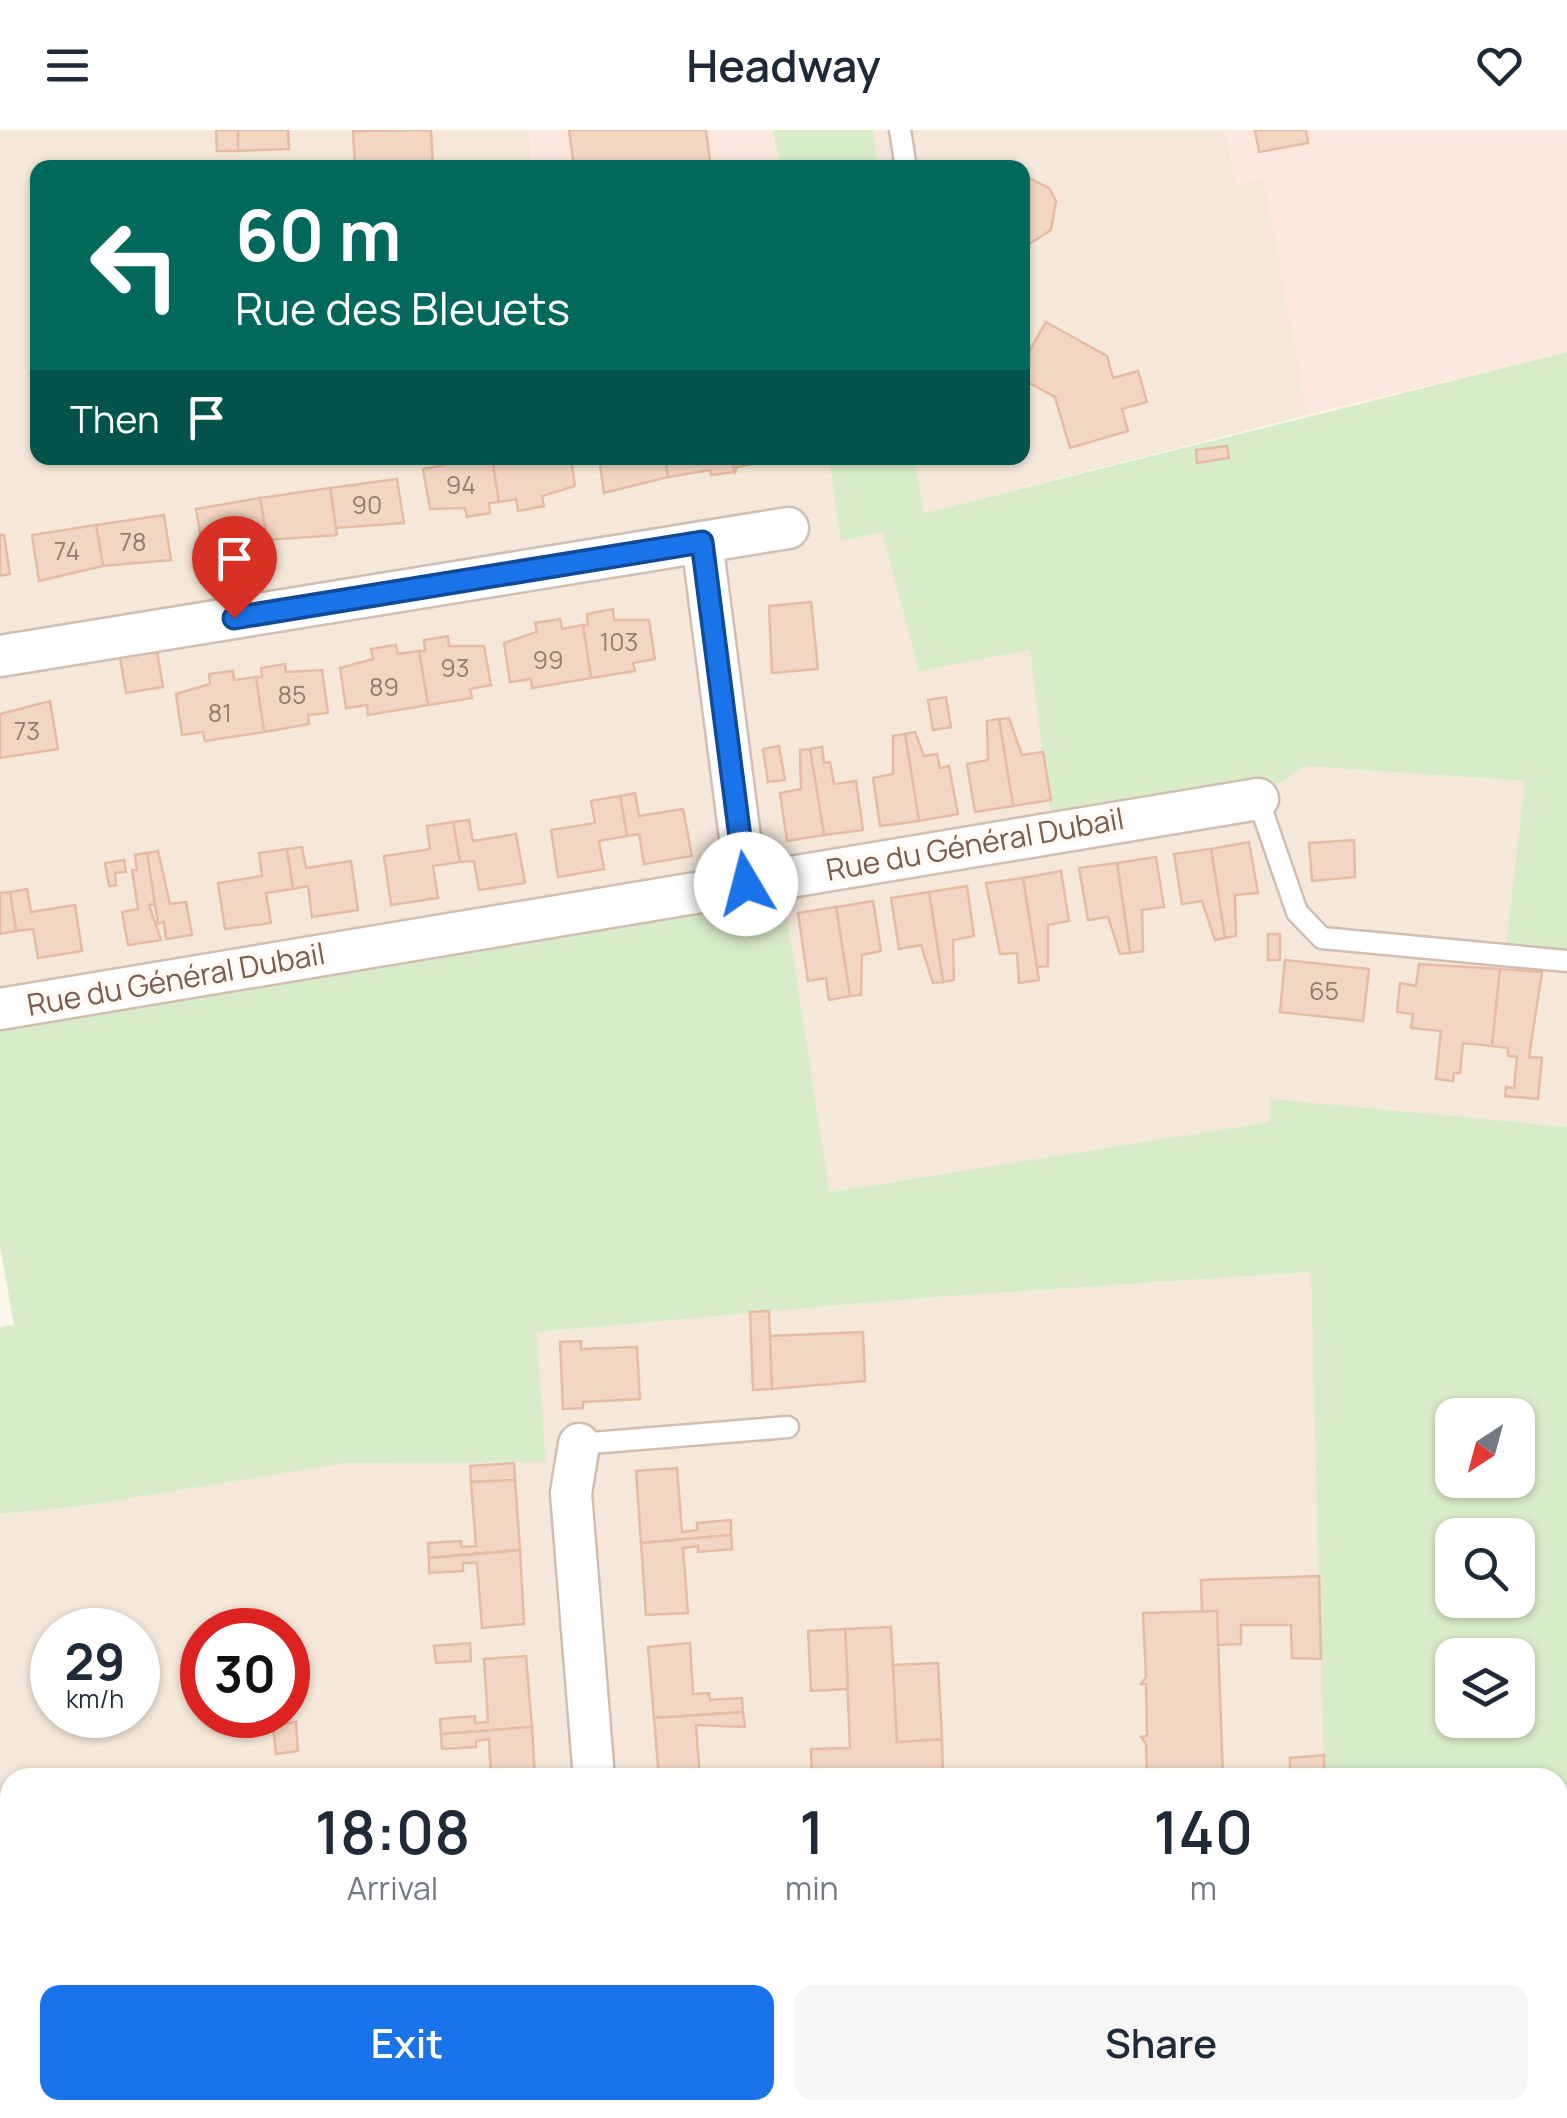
<!DOCTYPE html>
<meta charset="utf-8">
<style>
body{margin:0;font-family:Manrope,sans-serif;background:#f6f6f7;color:#1f2937;height:100vh;display:flex;flex-direction:column;font-size:38px;white-space:nowrap}
*{box-sizing:border-box;margin:0}
p{font-size:32px;color:#747a83}
.icon{flex:none;width:55px;height:55px;fill:none;stroke:currentColor;stroke-width:2;stroke-linecap:round;stroke-linejoin:round}
.map{position:relative;flex:1;overflow:hidden}
.panel{position:absolute;left:0px;top:1638px;width:1568px;height:352px;display:flex;flex-direction:column;background:#fff;border-radius:30px 30px 0 0;box-shadow:0 2px 8px #0004}
.panel>*{flex:none}
.top-card{position:absolute;left:30px;top:30px;width:1000px;height:305px;border-radius:20px;box-shadow:0 2px 8px #0004;background:#00695c;color:#fff;overflow:hidden}
.needle{width:65px;rotate:216deg}
.controls{position:absolute;left:1435px;top:1268px;display:grid;gap:20px}
.controls a{display:grid;place-items:center;width:100px;height:100px;border-radius:20px;background:#fff;box-shadow:0 2px 8px #0004;font-size:50px}
.speed{position:absolute;left:30px;top:1478px;display:flex;gap:20px;font-size:50px;font-weight:700;text-align:center}
.speed>*{display:grid;place-content:center;width:130px;height:130px;border-radius:50%;background:#fff;box-shadow:0 2px 8px #0004;line-height:1}
.speed small{font-size:25px;font-weight:400}
.speed .limit{border:15px solid #d22;background:#fff;color:#111}
.pin{position:absolute;display:grid;place-items:center;width:85px;height:85px;color:#fff;margin:-102px -42px;border-radius:50% 50% 50% 0;rotate:-45deg;box-shadow:0 0 10px #0007}
.pin .icon{rotate:45deg}
.me{position:absolute;width:110px;margin:-55px;rotate:352deg;stroke-linejoin:round;filter:drop-shadow(0 0 8px #0008)}
.turn{display:flex;align-items:center;gap:35px;height:210px;padding:0 40px;font-size:45px}
.turn .icon{width:130px;height:130px;stroke-width:2.5}
.turn b{display:block;font-size:70px;line-height:85px}
.then{display:flex;align-items:center;height:95px;padding:0 40px;background:#0003;gap:20px;font-size:38px}
.eta{display:flex;justify-content:space-evenly;align-items:center;height:170px;text-align:center}
.eta b{font-size:60px;font-weight:600;line-height:70px}
.button{display:flex;gap:20px;margin-top:auto;padding:20px 40px}
.button a{flex:1;height:115px;border-radius:20px;background:#1a73e8;color:#fff;font-size:40px;font-weight:600;line-height:115px;text-align:center}
.button a+a{background:#f6f6f7;color:#1f2937}
header{display:flex;justify-content:space-between;align-items:center;height:130px;padding:0 40px;background:#fff;font-size:45px;font-weight:600}
.map>svg:first-child{display:block}
.residential{fill:#f5e8da;fill-rule:evenodd}
.commercial{fill:#fde8e0}
.green{fill:#d8ecc9;fill-rule:evenodd}
.building{fill:#f3d5c3;stroke:#e6bba3;stroke-width:2.5}
.lines{fill:none;stroke-linecap:round;stroke-linejoin:round}
.lane-casing{stroke:#d1beb0;stroke-width:25}
.street-casing{stroke:#d1beb0;stroke-width:45}
.secondary-casing{stroke:#d6c0b0;stroke-width:60}
.lane{stroke:#fff;stroke-width:20}
.street{stroke:#fff;stroke-width:40}
.secondary{stroke:#fff;stroke-width:55}
.route-casing{stroke:#114b97;stroke-width:25}
.route{stroke:#1a73e8;stroke-width:18}
.labels{text-anchor:middle;stroke-width:9;stroke-linejoin:round;paint-order:stroke}
.number-label{font-size:25px;fill:#987a6a}
.street-label{font-size:30px;fill:#7a5c4d;stroke:#fffaf3}
</style>
<header><svg class="icon" aria-label="menu" viewBox="0 0 24 24"><path d="M4 6h16M4 12h16M4 18h16"/></svg>Headway<svg class="icon" aria-label="heart" viewBox="0 0 24 24"><path d="M12 20l-8-8c-3-5 5-10 8-4 3-6 11-1 8 4z"/></svg></header>
<div class="map">
<svg width="1567" height="1988" viewBox="0 0 1567 1988">
<rect width="100%" height="100%" fill="#fdf6ec"/>
<g class="residential">
<path d="M 0,0 L 530,0 L 532,37 L 38,38 L 38,328 L 829,328 L 841,410 L 882,402 L 919,540 L 1030,520 L 1052,700 L 1258,669 L 1304,636 L 1525,651 L 1505,822 L 1567,831 L 1567,997 L 1271,970 L 1271,992 L 828,1062 L 781,749 L 0,879 Z"/>
<path d="M 873,0 L 1226,0 L 1236,55 L 1264,48 L 1308,285 L 922,383 L 915,328 L 1022,328 L 1022,38 L 878,37 Z"/>
<path d="M 1312,1142 L 1324,1647 L 10,1648 L 10,1980 L 1353,1980 L 1352,1988 L 0,1988 L 0,1384 L 90,1375 L 345,1333 L 546,1332 L 535,1202 L 922,1168 ZM 52,1500 L 138,1500 L 138,1585 L 52,1585 ZM 202,1500 L 288,1500 L 288,1585 L 202,1585 Z"/>
</g>
<g class="commercial">
<path d="M 530,0 L 773,0 L 780,37 L 533,37 Z"/>
<path d="M 1226,0 L 1567,0 L 1567,222 L 1308,285 L 1264,49 L 1236,55 Z"/>
</g>
<g class="green">
<path d="M 773,0 L 873,0 L 878,37 L 780,37 Z"/>
<path d="M 1567,222 L 1567,831 L 1505,823 L 1525,651 L 1304,636 L 1258,669 L 1052,700 L 1030,520 L 919,541 L 882,402 L 841,411 L 829,328 L 915,328 L 923,383 Z"/>
<path d="M 781,748 L 829,1062 L 1270,992 L 1271,969 L 1567,997 L 1567,1702 L 1558,1705 L 1558,1648 L 1324,1647 L 1311,1142 L 922,1168 L 536,1202 L 546,1332 L 345,1333 L 90,1375 L 0,1384 L 0,1197 L 14,1195 L 0,1116 L 0,879 ZM 1452,1285 L 1518,1285 L 1518,1350 L 1452,1350 ZM 1452,1405 L 1518,1405 L 1518,1470 L 1452,1470 ZM 1452,1525 L 1518,1525 L 1518,1590 L 1452,1590 Z"/>
<path d="M 1567,1791 L 1567,1915 L 1558,1958 L 1558,1793 Z"/>
<path d="M 1354,1980 L 1553,1980 L 1551,1988 L 1352,1988 Z"/>
</g>
<g class="building">
<path d="M 216,0 L 238,0 L 238,21 L 217,21 Z"/>
<path d="M 238,0 L 288,0 L 289,19 L 238,21 Z"/>
<path d="M 431,0 L 433,38 L 355,38 L 353,1 Z"/>
<path d="M 569,0 L 706,0 L 711,38 L 574,38 Z"/>
<path d="M 1255,0 L 1306,0 L 1308,13 L 1259,22 Z"/>
<path d="M 1023,45 L 1049,58 L 1056,71 L 1051,100 L 1026,116 L 1022,116 Z"/>
<path d="M 1046,192 L 1107,226 L 1113,248 L 1138,241 L 1147,272 L 1122,279 L 1128,301 L 1070,318 L 1055,267 L 1022,249 L 1022,234 Z"/>
<path d="M 1227,316 L 1229,328 L 1197,333 L 1196,320 Z"/>
<path d="M 444,328 L 492,328 L 499,372 L 489,373 L 490,383 L 467,387 L 465,378 L 430,379 L 423,339 L 445,335 Z"/>
<path d="M 492,328 L 571,328 L 575,356 L 542,366 L 544,376 L 518,381 L 516,369 L 499,372 Z"/>
<path d="M 599,328 L 665,328 L 668,347 L 604,363 Z"/>
<path d="M 665,328 L 732,328 L 735,342 L 711,345 L 710,340 L 668,347 Z"/>
<path d="M 732,328 L 802,328 L 803,331 L 758,333 L 737,337 L 735,342 Z"/>
<path d="M 397,349 L 404,393 L 336,398 L 330,358 Z"/>
<path d="M 330,358 L 337,405 L 267,410 L 260,368 Z"/>
<path d="M 260,368 L 267,410 L 228,416 L 229,421 L 204,425 L 196,379 Z"/>
<path d="M 164,385 L 171,430 L 103,436 L 96,395 Z"/>
<path d="M 96,395 L 103,436 L 39,451 L 32,405 Z"/>
<path d="M 0,405 L 4,405 L 10,444 L 0,446 Z"/>
<path d="M 811,472 L 818,539 L 772,543 L 769,476 Z"/>
<path d="M 613,479 L 614,490 L 649,490 L 655,529 L 633,533 L 635,541 L 591,548 L 583,495 L 588,495 L 587,484 Z"/>
<path d="M 560,489 L 562,499 L 583,495 L 591,548 L 532,558 L 531,549 L 510,552 L 504,513 L 537,502 L 535,493 Z"/>
<path d="M 448,506 L 449,516 L 484,516 L 491,555 L 470,559 L 472,568 L 428,575 L 419,521 L 425,521 L 424,510 Z"/>
<path d="M 396,515 L 398,524 L 419,521 L 428,575 L 368,585 L 367,575 L 346,578 L 340,538 L 373,529 L 371,519 Z"/>
<path d="M 157,521 L 163,557 L 126,563 L 120,527 Z"/>
<path d="M 285,534 L 286,542 L 322,540 L 328,583 L 308,585 L 309,594 L 264,602 L 256,547 L 262,547 L 261,538 Z"/>
<path d="M 233,541 L 234,550 L 256,547 L 264,602 L 205,611 L 203,602 L 182,605 L 176,564 L 210,554 L 209,544 Z"/>
<path d="M 946,567 L 951,597 L 933,600 L 928,570 Z"/>
<path d="M 50,571 L 58,619 L 0,628 L 0,584 Z"/>
<path d="M 1009,588 L 1022,625 L 1043,622 L 1051,670 L 1013,676 L 999,589 Z"/>
<path d="M 999,589 L 1013,676 L 975,682 L 967,634 L 988,630 L 987,591 Z"/>
<path d="M 915,602 L 924,626 L 937,624 L 940,638 L 949,636 L 958,684 L 919,691 L 905,604 Z"/>
<path d="M 905,604 L 919,691 L 880,696 L 873,648 L 893,644 L 893,606 Z"/>
<path d="M 779,616 L 785,650 L 768,652 L 763,619 Z"/>
<path d="M 822,617 L 824,633 L 830,632 L 834,654 L 856,651 L 863,700 L 824,705 L 810,619 Z"/>
<path d="M 810,619 L 824,705 L 787,711 L 780,663 L 801,659 L 800,620 Z"/>
<path d="M 635,663 L 639,686 L 683,679 L 692,726 L 644,734 L 639,704 L 627,706 L 620,666 Z"/>
<path d="M 620,666 L 627,706 L 599,711 L 604,739 L 558,747 L 551,700 L 595,693 L 591,671 Z"/>
<path d="M 469,690 L 473,711 L 516,704 L 525,753 L 479,760 L 474,731 L 460,732 L 453,692 Z"/>
<path d="M 453,692 L 460,732 L 433,736 L 438,768 L 391,775 L 384,726 L 430,719 L 427,696 Z"/>
<path d="M 1354,710 L 1355,747 L 1312,751 L 1309,713 Z"/>
<path d="M 1249,712 L 1258,763 L 1235,765 L 1236,806 L 1225,808 L 1211,719 Z"/>
<path d="M 302,717 L 306,738 L 351,731 L 358,780 L 312,787 L 308,756 L 293,759 L 287,719 Z"/>
<path d="M 287,719 L 293,759 L 266,763 L 271,793 L 225,799 L 218,753 L 262,746 L 259,723 Z"/>
<path d="M 1211,719 L 1225,808 L 1215,810 L 1202,771 L 1182,774 L 1174,724 Z"/>
<path d="M 158,721 L 170,774 L 186,772 L 192,805 L 166,809 L 164,792 L 158,794 L 147,723 Z"/>
<path d="M 147,723 L 155,774 L 149,775 L 161,810 L 128,815 L 122,782 L 138,779 L 132,740 L 137,740 L 135,725 Z"/>
<path d="M 1156,727 L 1164,777 L 1142,780 L 1143,821 L 1130,823 L 1117,733 Z"/>
<path d="M 124,730 L 126,742 L 115,743 L 116,755 L 109,756 L 105,733 Z"/>
<path d="M 1117,733 L 1130,823 L 1120,824 L 1108,787 L 1088,790 L 1079,738 Z"/>
<path d="M 1061,741 L 1069,791 L 1048,795 L 1048,836 L 1037,837 L 1023,748 Z"/>
<path d="M 1023,748 L 1039,850 L 1019,853 L 1017,823 L 1000,824 L 986,753 Z"/>
<path d="M 967,756 L 974,806 L 953,810 L 954,850 L 943,852 L 929,762 Z"/>
<path d="M 27,759 L 31,782 L 75,775 L 82,821 L 38,828 L 33,799 L 16,801 L 10,762 Z"/>
<path d="M 10,762 L 16,801 L 0,804 L 0,763 Z"/>
<path d="M 929,762 L 943,852 L 933,853 L 921,815 L 899,819 L 891,768 Z"/>
<path d="M 873,771 L 881,821 L 862,825 L 861,865 L 850,866 L 836,777 Z"/>
<path d="M 836,777 L 850,866 L 829,870 L 826,848 L 808,851 L 798,783 Z"/>
<rect x="1268" y="804" width="12" height="26"/>
<path d="M 1285,830 L 1369,839 L 1363,891 L 1280,882 Z"/>
<path d="M 1419,834 L 1500,839 L 1492,916 L 1463,913 L 1460,943 L 1454,943 L 1453,951 L 1436,949 L 1441,901 L 1411,898 L 1413,884 L 1397,882 L 1400,853 L 1416,856 Z"/>
<path d="M 1500,839 L 1542,842 L 1529,927 L 1542,928 L 1538,969 L 1505,966 L 1506,957 L 1514,958 L 1517,927 L 1508,926 L 1508,918 L 1492,916 Z"/>
<path d="M 769,1181 L 772,1259 L 753,1260 L 750,1182 Z"/>
<path d="M 863,1202 L 865,1251 L 772,1259 L 770,1206 Z"/>
<path d="M 581,1211 L 581,1219 L 637,1217 L 640,1269 L 583,1272 L 583,1278 L 563,1279 L 560,1212 Z"/>
<path d="M 514,1333 L 515,1350 L 471,1352 L 470,1336 Z"/>
<path d="M 677,1338 L 682,1402 L 697,1400 L 697,1393 L 731,1390 L 731,1405 L 641,1413 L 636,1341 Z"/>
<path d="M 515,1350 L 520,1420 L 429,1428 L 428,1413 L 461,1411 L 461,1417 L 476,1416 L 471,1352 Z"/>
<path d="M 731,1405 L 732,1419 L 698,1422 L 698,1416 L 683,1418 L 688,1483 L 646,1485 L 641,1413 Z"/>
<path d="M 520,1420 L 524,1494 L 482,1498 L 477,1433 L 463,1433 L 463,1441 L 429,1443 L 429,1428 Z"/>
<path d="M 1319,1446 L 1321,1529 L 1292,1528 L 1291,1495 L 1241,1495 L 1241,1514 L 1218,1515 L 1217,1481 L 1202,1482 L 1201,1450 Z"/>
<path d="M 1217,1481 L 1223,1648 L 1147,1648 L 1146,1614 L 1141,1607 L 1147,1606 L 1146,1554 L 1141,1554 L 1146,1547 L 1143,1483 Z"/>
<path d="M 891,1497 L 897,1612 L 942,1609 L 943,1648 L 812,1648 L 811,1619 L 850,1618 L 845,1499 Z"/>
<path d="M 845,1499 L 848,1559 L 811,1561 L 808,1501 Z"/>
<path d="M 470,1513 L 471,1531 L 436,1533 L 434,1516 Z"/>
<path d="M 690,1513 L 693,1564 L 709,1563 L 710,1570 L 742,1568 L 743,1582 L 654,1588 L 648,1517 Z"/>
<path d="M 526,1526 L 532,1597 L 441,1604 L 440,1589 L 475,1586 L 475,1593 L 488,1592 L 484,1529 Z"/>
<path d="M 938,1533 L 942,1609 L 897,1612 L 893,1535 Z"/>
<path d="M 743,1582 L 745,1597 L 696,1595 L 700,1648 L 659,1648 L 654,1588 Z"/>
<path d="M 296,1592 L 298,1621 L 276,1624 L 273,1595 Z"/>
<path d="M 532,1597 L 535,1648 L 491,1648 L 489,1609 L 476,1611 L 476,1617 L 442,1619 L 441,1604 Z"/>
<path d="M 1324,1625 L 1324,1648 L 1290,1648 L 1290,1628 Z"/>
<path d="M 406,1980 L 441,1980 L 442,1988 L 407,1988 Z"/>
<path d="M 452,1980 L 489,1980 L 488,1987 L 481,1988 L 453,1988 Z"/>
<path d="M 507,1980 L 549,1980 L 549,1988 L 508,1988 Z"/>
<rect x="981" y="1980" width="61" height="8"/>
<path d="M 1241,1980 L 1323,1980 L 1322,1988 L 1241,1988 Z"/>
</g>
<g class="lines">
<g class="lane-casing">
<g id="lane">
<path d="M 900,0 L 906,38"/>
<path d="M 1258,669 L 1297,782 L 1322,808 L 1567,831"/>
<path d="M 579,1314 L 788,1297"/>
</g>
</g>
<g class="street-casing">
<g id="street">
<path d="M 702,412 L 746,754"/>
<path d="M 0,526 L 788,398"/>
<path d="M 0,879 L 1258,669"/>
<path d="M 579,1314 L 571,1363 L 594,1648"/>
</g>
</g>
<g class="secondary-casing">
<g id="secondary">
<path d="M 1558,1756 L 1567,1754"/>
<path d="M 0,1963 L 10,1962"/>
</g>
</g>
<use href="#lane" class="lane"/>
<use href="#street" class="street"/>
<use href="#secondary" class="secondary"/>
</g>
<g class="lines">
<g class="route-casing">
<path id="route" d="M 234,488 L 702,412 L 746,754"/>
</g>
<use href="#route" class="route"/>
</g>
<g class="labels">
<g class="number-label">
<text x="461" y="364">94</text>
<text x="367" y="384">90</text>
<text x="133" y="421">78</text>
<text x="67" y="430">74</text>
<text x="619" y="521">103</text>
<text x="548" y="539">99</text>
<text x="455" y="547">93</text>
<text x="384" y="566">89</text>
<text x="292" y="574">85</text>
<text x="220" y="592">81</text>
<text x="27" y="610">73</text>
<text x="1324" y="870">65</text>
</g>
<g class="street-label">
<text transform="translate(975 715) rotate(-10)" y="10">Rue du Général Dubail</text>
<text transform="translate(176 850) rotate(-10)" y="10">Rue du Général Dubail</text>
</g>
</g>
</svg>
<div class="controls">
<a><svg class="needle" viewBox="-14 -14 28 28"><path d="M0-13l5 13h-10z" fill="#e53935"/><path d="M0 13l5-13h-10z" fill="#747a83"/></svg></a>
<a><svg class="icon" aria-label="search" viewBox="0 0 24 24"><circle cx="10" cy="10" r="6"/><path d="M15 15l6 6"/></svg></a>
<a><svg class="icon" aria-label="layers" viewBox="0 0 24 24"><path d="M12 4l9 5-9 5-9-5zM3 14l9 5 9-5"/></svg></a>
</div>
<div class="speed"><div>29<small>km/h</small></div><div class="limit">30</div></div>
<div class="pin" style="left:234px;top:488px;background:#d93025"><svg class="icon" aria-label="arrive" viewBox="0 0 24 24"><path d="M6 21V4h12l-3 4 3 4H6"/></svg></div>
<svg class="me" style="left:746px;top:754px" viewBox="-20 -20 40 40"><circle r="19" fill="#fff"/><path d="M0-13L10 11 0 6-10 11z" fill="#1a73e8"/></svg>
<div class="top-card">
<div class="turn"><svg class="icon" aria-label="left" viewBox="0 0 24 24"><path d="M17 20v-9H6M10 6l-5 5 5 5"/></svg><div><b>60 m</b>Rue des Bleuets</div></div>
<div class="then">Then<svg class="icon" aria-label="arrive" viewBox="0 0 24 24"><path d="M6 21V4h12l-3 4 3 4H6"/></svg></div>
</div>
<section class="panel">
<div class="eta">
<div><b>18:08</b><p>Arrival</p></div>
<div><b>1</b><p>min</p></div>
<div><b>140</b><p>m</p></div>
</div>
<div class="button"><a>Exit</a><a>Share</a></div>
</section>
</div>
